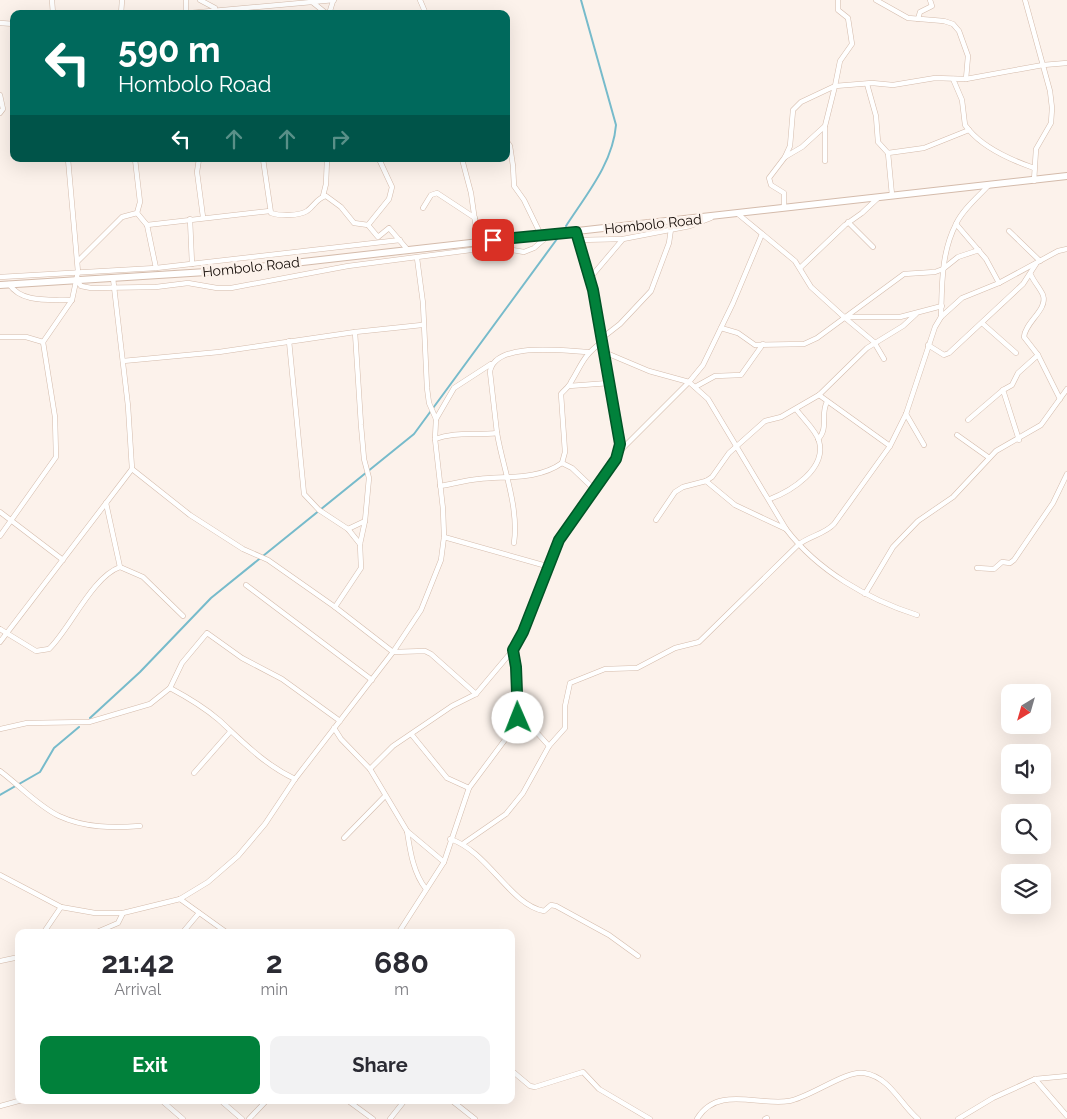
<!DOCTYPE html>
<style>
body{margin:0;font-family:Raleway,sans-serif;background:#f2f2f3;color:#2b2b33;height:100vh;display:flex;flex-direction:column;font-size:19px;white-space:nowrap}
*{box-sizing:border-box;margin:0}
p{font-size:16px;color:#7c7c81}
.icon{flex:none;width:28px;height:28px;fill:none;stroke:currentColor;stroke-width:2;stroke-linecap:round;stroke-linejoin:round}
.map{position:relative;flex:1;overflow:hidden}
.panel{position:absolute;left:15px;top:929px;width:500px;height:175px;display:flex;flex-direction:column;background:#fff;border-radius:10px;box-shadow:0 5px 20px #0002}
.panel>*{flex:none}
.guide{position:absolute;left:10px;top:10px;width:500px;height:152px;border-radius:10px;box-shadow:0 5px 20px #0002;background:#00695c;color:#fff;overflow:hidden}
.needle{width:32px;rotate:217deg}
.fabs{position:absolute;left:1001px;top:684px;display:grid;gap:10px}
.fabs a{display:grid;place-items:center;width:50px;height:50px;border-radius:10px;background:#fff;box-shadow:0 5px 20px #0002;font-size:25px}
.pin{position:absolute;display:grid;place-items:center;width:42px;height:42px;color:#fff;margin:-21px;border-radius:10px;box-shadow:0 2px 8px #0006}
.me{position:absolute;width:55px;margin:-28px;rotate:359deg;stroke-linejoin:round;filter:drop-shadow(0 0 4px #0008)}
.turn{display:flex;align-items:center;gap:18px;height:105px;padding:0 25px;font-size:22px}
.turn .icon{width:65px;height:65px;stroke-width:2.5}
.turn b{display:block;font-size:35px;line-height:42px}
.lanes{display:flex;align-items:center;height:48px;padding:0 25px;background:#0003;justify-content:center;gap:25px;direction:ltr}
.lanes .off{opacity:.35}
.eta{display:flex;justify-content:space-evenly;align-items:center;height:85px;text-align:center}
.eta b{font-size:30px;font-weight:700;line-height:35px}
.primary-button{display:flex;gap:10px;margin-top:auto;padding:10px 25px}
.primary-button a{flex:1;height:58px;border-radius:10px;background:#01813b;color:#fff;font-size:20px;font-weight:700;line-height:58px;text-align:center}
.primary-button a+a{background:#f2f2f3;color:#2b2b33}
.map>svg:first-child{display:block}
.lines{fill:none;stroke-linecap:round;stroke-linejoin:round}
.stream{stroke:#77bbcb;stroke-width:2}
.street-casing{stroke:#d4bbab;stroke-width:5.5}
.secondary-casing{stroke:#d4bbab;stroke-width:8}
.street{stroke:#fff;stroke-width:4.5}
.secondary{stroke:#fff;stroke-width:6}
.route-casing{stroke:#015426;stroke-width:12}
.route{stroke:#01813b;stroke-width:9}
.labels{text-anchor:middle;stroke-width:5;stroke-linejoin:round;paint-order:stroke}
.street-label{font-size:14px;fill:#140c07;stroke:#fcf2eb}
</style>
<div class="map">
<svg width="1067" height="1119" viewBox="0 0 1067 1119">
<rect width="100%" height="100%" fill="#fcf2eb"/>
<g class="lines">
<g class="stream">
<path d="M 566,226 C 586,195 613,163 616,125 L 581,0"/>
<path d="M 90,718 L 140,672 L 211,598 L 414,434 L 557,239"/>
<path d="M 0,795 L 40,772 L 54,748 L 79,727"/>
</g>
<g class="street-casing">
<g id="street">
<path d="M 52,0 L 53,14"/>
<path d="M 200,0 L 215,8"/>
<path d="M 420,0 L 426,14"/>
<path d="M 876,0 L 908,18 L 944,21 L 953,24 L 959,31 L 968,56 L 966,79"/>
<path d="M 1025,0 L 1050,91 L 1052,108 L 1051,123 L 1036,149 L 1034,181"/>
<path d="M 311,1 L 327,14"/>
<path d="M 186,13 L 186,0"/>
<path d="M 121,14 L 122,0"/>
<path d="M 179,14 L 334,0"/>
<path d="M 329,14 L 333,1"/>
<path d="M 918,19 L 920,12 L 932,6 L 930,0"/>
<path d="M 0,23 L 14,24"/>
<path d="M 867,84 L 876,116 L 878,142 L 888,153"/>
<path d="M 0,95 L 3,109 L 0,113"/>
<path d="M 969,130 C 985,149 1011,160 1034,168"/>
<path d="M 506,140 L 510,146 L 513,166 L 514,186 L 524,200 L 541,235"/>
<path d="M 785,157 L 802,147 L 825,126 L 835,86 L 872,83 L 893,85 L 935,78 L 966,79 L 1043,65 L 1067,63"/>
<path d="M 199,159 L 197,172 L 203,217"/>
<path d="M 263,159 L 271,213 C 280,216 299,216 307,211 C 314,206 318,197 326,196 L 341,207 L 354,223 L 368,225 L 378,237 L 389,228 L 407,249"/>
<path d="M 462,159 L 471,193 L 478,242"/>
<path d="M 825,161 L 825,127"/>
<path d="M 892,195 L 888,153 L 924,148 L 969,130 L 965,125 L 962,100 L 953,79"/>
<path d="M 323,196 L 326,184 L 327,159"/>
<path d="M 784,207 L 784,193 L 771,185 L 769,178 L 785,157 L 790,146 L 793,110 L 801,102 L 835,86 L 840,61 L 852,44 L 848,18 L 838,10 L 838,0"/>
<path d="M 423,208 L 431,195 L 437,193 L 475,218"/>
<path d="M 137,213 L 147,225 L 270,211"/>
<path d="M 738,214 L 795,261 L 811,287 L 844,317 L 900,317 L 942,306"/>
<path d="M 190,219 L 192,264"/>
<path d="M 848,222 L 873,247"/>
<path d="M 956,224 L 986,259 L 999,283"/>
<path d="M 147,225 L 156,268"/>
<path d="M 368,225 L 389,199 L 392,187 L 379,159"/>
<path d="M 1009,231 L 1040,261"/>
<path d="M 578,240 L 622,239"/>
<path d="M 417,258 L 423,303 L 427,388 L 429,403 L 436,419"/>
<path d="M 78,261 L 122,217 L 137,213 L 140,202 L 135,159"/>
<path d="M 800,268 L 845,225 L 862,213 L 878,198"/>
<path d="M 1031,275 C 1034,282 1040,288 1043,295 C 1048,310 1025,322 1024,337 L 1038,355 L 1060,399"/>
<path d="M 0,277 L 156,268 L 400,240"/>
<path d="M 590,278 L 623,239 L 690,226 L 711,218"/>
<path d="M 77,281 L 81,286 L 91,288 L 156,287 L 188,283 L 217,288 L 231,288 L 348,266 L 494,247 L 524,252 L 534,248 L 549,235"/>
<path d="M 9,284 C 22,304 51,299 72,300"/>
<path d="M 844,317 L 874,342 L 884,359"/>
<path d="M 941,317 C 942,285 941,253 956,224 C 963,209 978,197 989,185"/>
<path d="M 982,323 L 1016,353"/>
<path d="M 721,328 L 738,333 L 755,345 L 804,344 L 817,338 L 904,274 L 935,272 L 943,269 L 958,257 L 979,250"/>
<path d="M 355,332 L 361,425 L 364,459 L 369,478 L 365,521 L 360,544 L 361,568 L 335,607 L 393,652 L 425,651 L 431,654 L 476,694"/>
<path d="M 0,337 L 26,337 L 43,342"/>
<path d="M 602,338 L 620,324 L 651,291 L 669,243 L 671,229"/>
<path d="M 289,341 L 304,494 L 319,510 L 348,529 L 360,544"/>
<path d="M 928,345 L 944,355 L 949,353 L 1023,284 L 1036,264"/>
<path d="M 604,352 L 649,371 L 689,382 L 708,399 L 786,529 C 818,571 867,599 917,615"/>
<path d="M 123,361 L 219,352 L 355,332 L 422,325"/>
<path d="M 569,386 L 609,383"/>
<path d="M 695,387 L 715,376 L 741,375 L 763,344"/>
<path d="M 819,395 L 890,446"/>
<path d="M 906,414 L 924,445"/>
<path d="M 968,420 L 1003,390"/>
<path d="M 497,433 L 490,372 C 494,341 565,351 588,352"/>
<path d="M 957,435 L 988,457"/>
<path d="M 435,439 C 456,431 476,436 497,433 C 503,469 519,506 514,543"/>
<path d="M 818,439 C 829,429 820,414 827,402"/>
<path d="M 1019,440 L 1003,390 L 1012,385 L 1018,373 L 1038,355"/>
<path d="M 620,451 L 689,382 L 703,365 L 733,303 L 762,234"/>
<path d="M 562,463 L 572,468 L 594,489"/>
<path d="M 132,469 L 190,515 L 243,549 L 268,560 L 335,607"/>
<path d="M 706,481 L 735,505 L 786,529"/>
<path d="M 440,486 C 453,484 466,480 479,479 C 507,476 538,480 562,463 L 565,452 L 561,394 C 564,390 569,387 571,382 C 583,362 583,356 603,341"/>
<path d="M 770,499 C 791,491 827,469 819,441 C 816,430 803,419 796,409"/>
<path d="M 106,503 L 120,567"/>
<path d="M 0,512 L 63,560"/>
<path d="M 656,520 L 675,492 L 683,487 L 706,481 L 712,477 L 729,453 L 765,421 L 781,417 L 819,395 L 867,348 L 903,326 L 916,314"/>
<path d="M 348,529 L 365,521"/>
<path d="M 0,536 L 56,457 L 55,417 L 43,342 L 72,300 L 78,272 L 68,159"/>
<path d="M 444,537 L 550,567"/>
<path d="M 977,568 L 994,569 L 1002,562 L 1010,563 L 1014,560 L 1053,503 L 1067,474"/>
<path d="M 246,585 L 372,680"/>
<path d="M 865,594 L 893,547 L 918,521 L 953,497 L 996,451 L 1041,425 L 1067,389"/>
<path d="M 0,629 L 36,651 L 49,649 C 70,629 92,577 120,567 L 143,577 L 183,616"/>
<path d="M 0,642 L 132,469 L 128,406 L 113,278"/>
<path d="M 170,688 C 187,697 205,708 219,720 C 243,742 265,765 295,779"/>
<path d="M 334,728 L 341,739 L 370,769 L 393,746 L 452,706 L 476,694 L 513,650 L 523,632 L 559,540 L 620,451 L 620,436 L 593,290 L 576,232"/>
<path d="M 0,729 L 27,723 L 89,722 L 150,704 L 170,688 L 182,663 L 207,633 L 242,658 L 282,679 L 340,721"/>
<path d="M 412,735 L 447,778 L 469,788"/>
<path d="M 549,746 L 565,728 L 565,706 L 570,683 L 605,669 L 637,668 L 675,648 L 699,642 L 798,545 C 809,536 825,534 834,524 L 890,446 L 906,414 L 935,327 L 941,317 L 962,298 L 999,283 L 1058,251 L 1067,249"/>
<path d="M 370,769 L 407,831 L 444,862"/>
<path d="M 0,771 C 19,785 38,806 59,816 C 85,828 113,828 140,826"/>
<path d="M 194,773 L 230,732"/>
<path d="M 407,831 C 410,850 413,873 426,889"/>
<path d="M 344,838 L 385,796"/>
<path d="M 450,839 C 488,851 510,905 544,911 L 551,905 L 556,906 L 609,935 L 638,956"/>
<path d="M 464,843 L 506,814 L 523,793 L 549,746 L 531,726 L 518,718"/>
<path d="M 0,875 L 61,907 L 95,913 L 123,913 L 180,899 L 208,882 L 238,856 L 265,824 L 295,779 L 393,652 L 421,610 L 441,560 L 444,537 L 443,509 L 435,439 L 436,419 L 454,388 L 491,364"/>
<path d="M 180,899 L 226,932"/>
<path d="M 44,932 L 61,907"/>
<path d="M 97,932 L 118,923 L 123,913"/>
<path d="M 183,932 L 199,913"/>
<path d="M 399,932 L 444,862 L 469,788 L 516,725 L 518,712 L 516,667 L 513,650"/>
<path d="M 0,961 L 19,957"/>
<path d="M 511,1070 L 530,1086 L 535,1087 L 583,1072 L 599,1089 L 650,1119"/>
<path d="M 1035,1079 L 1067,1116"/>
<path d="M 161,1100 L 183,1119"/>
<path d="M 220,1100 L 242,1119"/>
<path d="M 347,1100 L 373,1119"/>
<path d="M 451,1100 L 475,1119"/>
<path d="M 0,1106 L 22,1100"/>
<path d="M 249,1119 L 267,1100"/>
<path d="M 390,1119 L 405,1100"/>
<path d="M 697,1119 C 717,1085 758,1106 789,1101 C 809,1098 846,1070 864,1073 C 890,1077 900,1104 918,1119"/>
<path d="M 765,1119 L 767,1118"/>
<path d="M 958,1119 L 993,1098 L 1035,1079 L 1067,1076"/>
</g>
</g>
<g class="secondary-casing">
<path id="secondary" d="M 0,285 L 222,271 L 1067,176"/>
</g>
<use href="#street" class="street"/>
<use href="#secondary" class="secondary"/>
</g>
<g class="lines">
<g class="route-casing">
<path id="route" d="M 493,240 L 576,232 L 593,290 L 620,444 L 616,459 L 559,540 L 523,632 L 513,650 L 516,667 L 518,718"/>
</g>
<use href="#route" class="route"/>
</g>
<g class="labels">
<g class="street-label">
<text transform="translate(653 224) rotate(-6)" y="5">Hombolo Road</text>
<text transform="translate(251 267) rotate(-6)" y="5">Hombolo Road</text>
</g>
</g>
</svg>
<div class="fabs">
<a><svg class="needle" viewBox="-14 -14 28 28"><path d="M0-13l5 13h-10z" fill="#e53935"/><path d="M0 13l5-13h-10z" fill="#7c7c81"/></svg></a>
<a><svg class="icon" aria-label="sound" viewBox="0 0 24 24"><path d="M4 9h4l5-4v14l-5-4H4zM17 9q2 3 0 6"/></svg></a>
<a><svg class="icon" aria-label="search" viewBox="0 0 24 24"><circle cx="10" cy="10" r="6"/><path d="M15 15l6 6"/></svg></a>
<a><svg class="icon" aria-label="layers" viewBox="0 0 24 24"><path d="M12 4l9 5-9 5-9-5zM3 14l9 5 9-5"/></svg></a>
</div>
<div class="pin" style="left:493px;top:240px;background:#d93025"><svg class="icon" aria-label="arrive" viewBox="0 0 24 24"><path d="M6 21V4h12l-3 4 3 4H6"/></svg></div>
<svg class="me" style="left:518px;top:718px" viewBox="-20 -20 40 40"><circle r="19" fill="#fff"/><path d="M0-13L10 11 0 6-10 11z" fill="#01813b"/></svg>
<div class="guide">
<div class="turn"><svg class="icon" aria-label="left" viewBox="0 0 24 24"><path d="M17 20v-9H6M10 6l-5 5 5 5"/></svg><div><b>590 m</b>Hombolo Road</div></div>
<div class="lanes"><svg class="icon" aria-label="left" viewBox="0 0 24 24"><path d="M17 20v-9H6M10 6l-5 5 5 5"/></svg><svg class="icon off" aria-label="ahead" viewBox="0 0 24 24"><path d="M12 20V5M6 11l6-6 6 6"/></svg><svg class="icon off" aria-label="ahead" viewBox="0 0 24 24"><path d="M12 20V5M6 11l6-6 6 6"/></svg><svg class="icon off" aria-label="right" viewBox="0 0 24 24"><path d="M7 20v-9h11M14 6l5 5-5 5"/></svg></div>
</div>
<section class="panel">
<div class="eta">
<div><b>21:42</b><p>Arrival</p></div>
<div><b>2</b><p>min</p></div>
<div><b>680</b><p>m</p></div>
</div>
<div class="primary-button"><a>Exit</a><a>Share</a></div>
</section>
</div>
